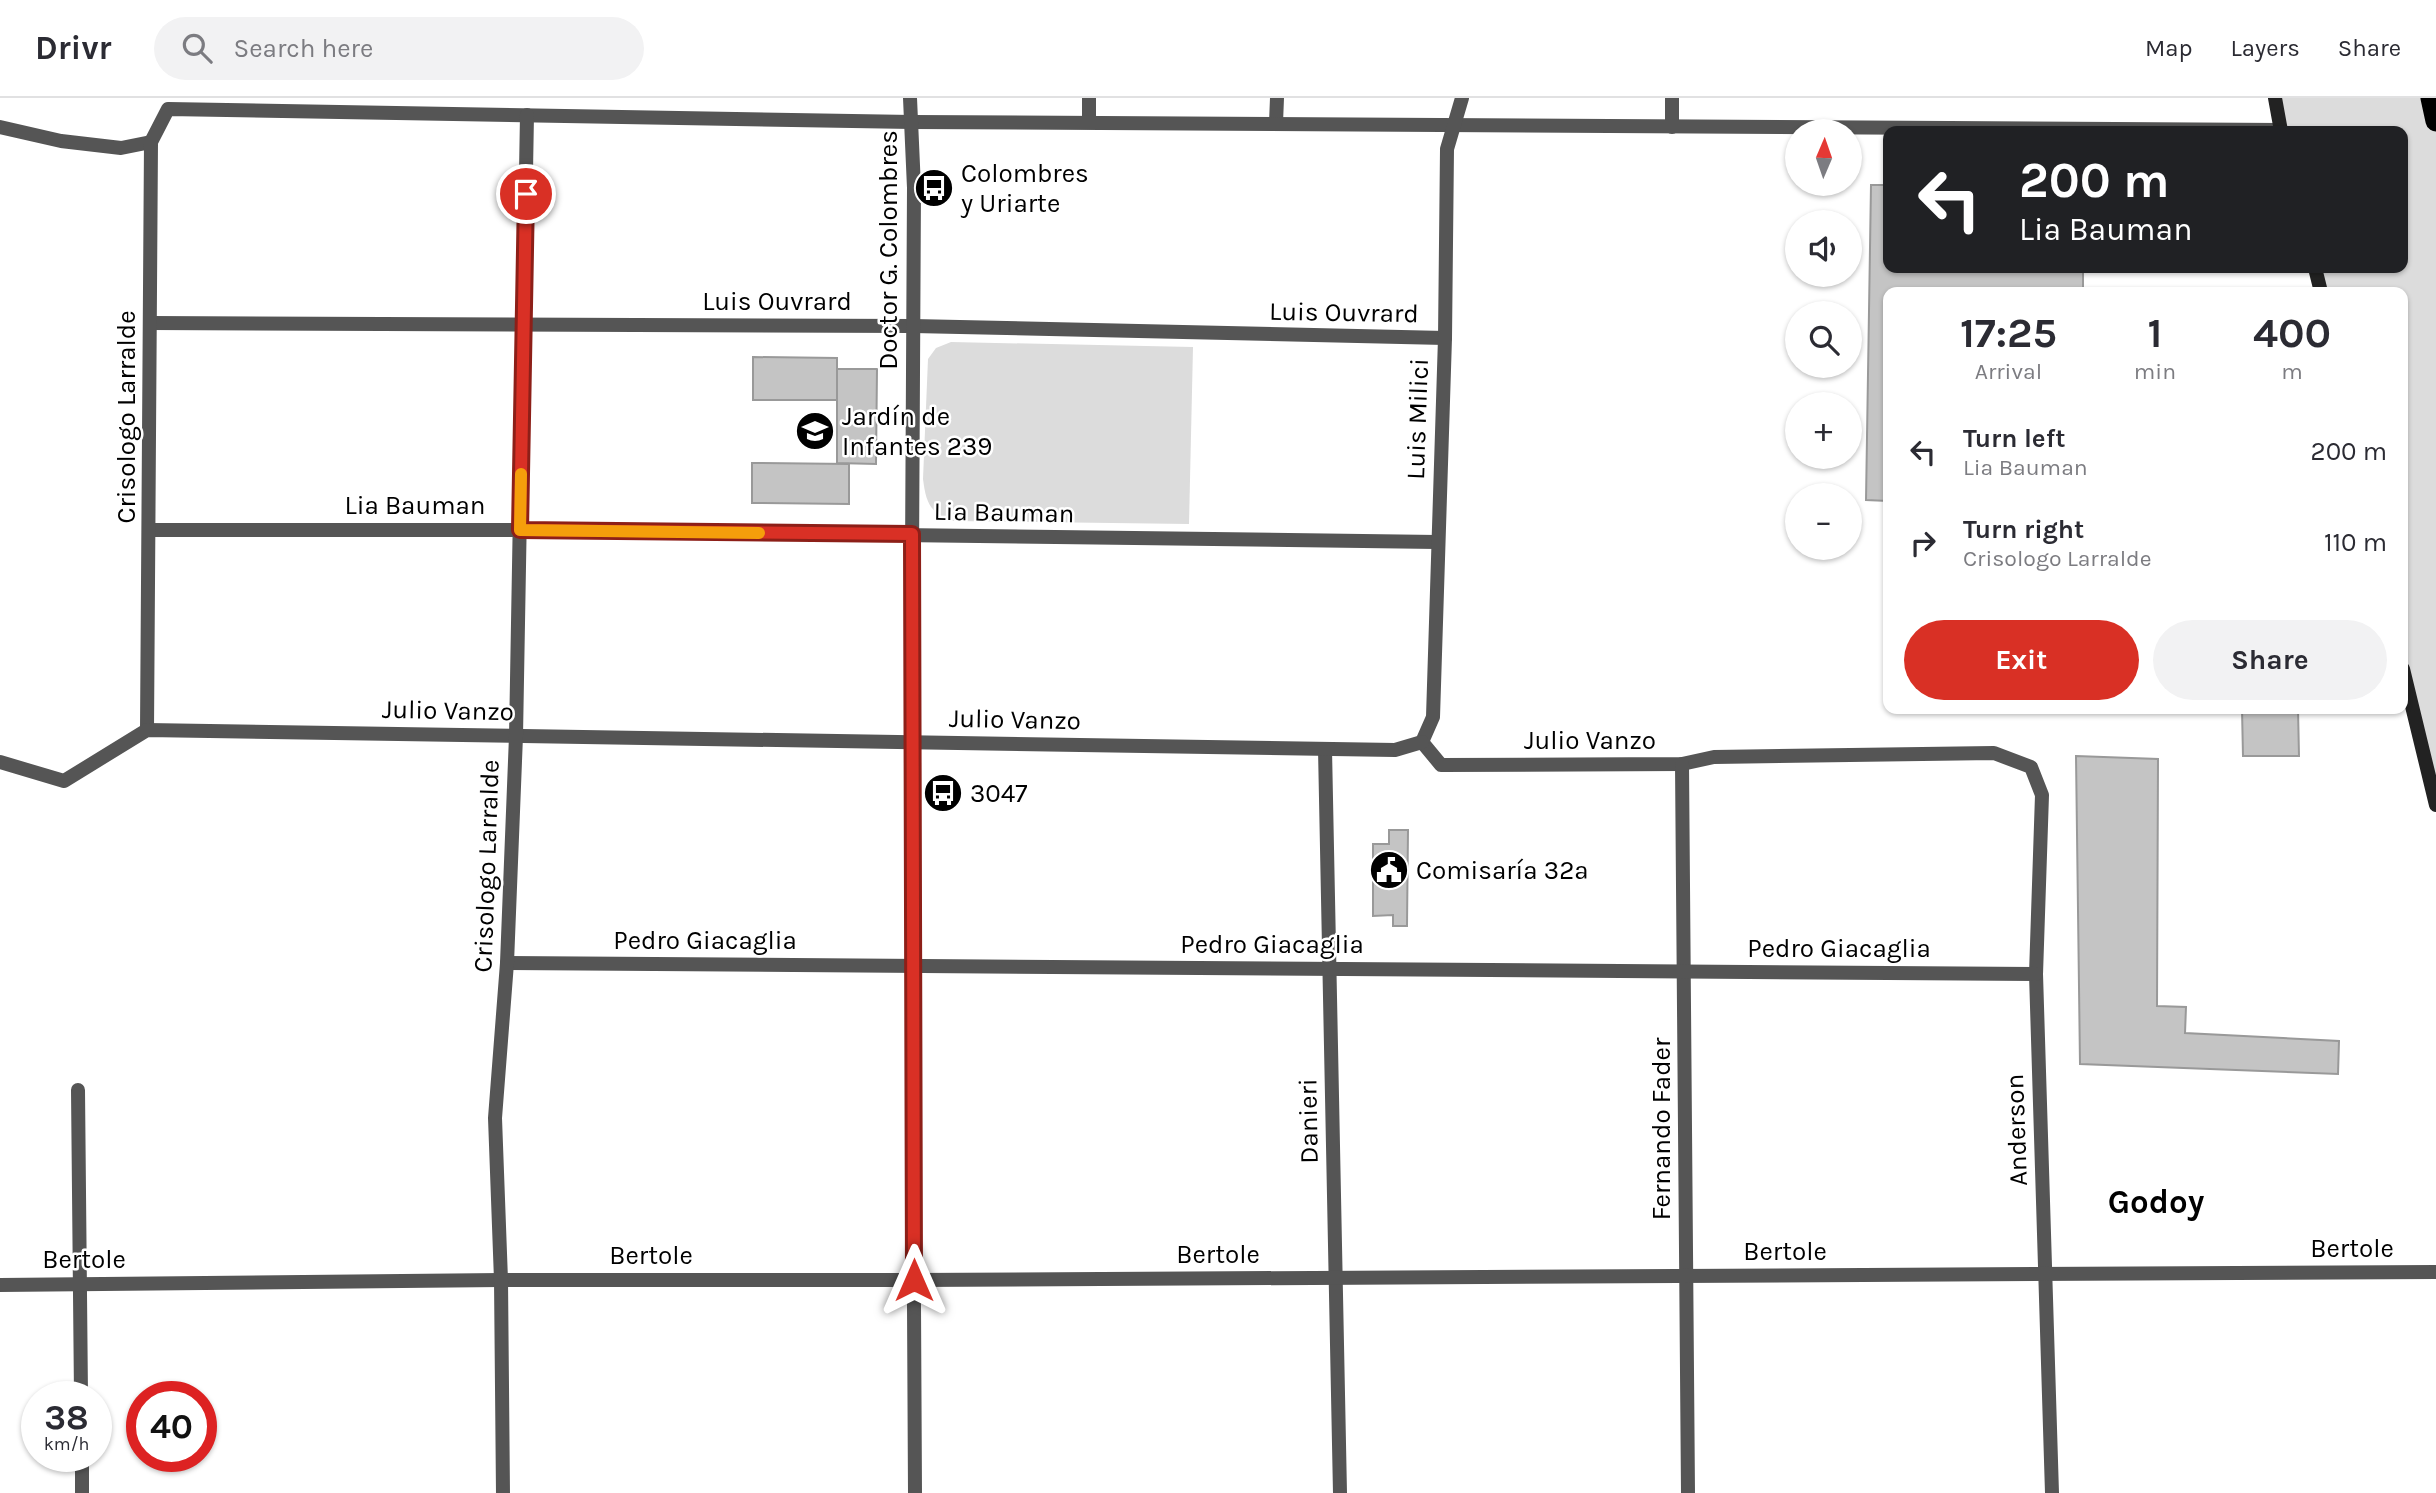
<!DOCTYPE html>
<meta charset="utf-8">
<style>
body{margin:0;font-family:Karla,sans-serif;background:#f2f2f3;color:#2b2b33;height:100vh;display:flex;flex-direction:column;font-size:26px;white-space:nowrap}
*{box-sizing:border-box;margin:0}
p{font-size:23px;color:#7c7c81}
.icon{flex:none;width:38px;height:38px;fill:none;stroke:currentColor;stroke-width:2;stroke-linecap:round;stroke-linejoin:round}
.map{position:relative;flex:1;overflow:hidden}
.details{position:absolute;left:1883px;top:189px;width:525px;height:427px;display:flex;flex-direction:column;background:#fff;border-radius:14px;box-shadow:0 2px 5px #0004}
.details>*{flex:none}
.banner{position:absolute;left:1883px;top:28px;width:525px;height:147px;border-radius:14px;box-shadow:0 2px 5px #0004;background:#202124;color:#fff;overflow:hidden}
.needle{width:46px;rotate:2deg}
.controls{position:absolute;left:1785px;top:21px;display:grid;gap:14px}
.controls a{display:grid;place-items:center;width:77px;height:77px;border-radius:50%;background:#fff;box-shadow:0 2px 5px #0004;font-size:35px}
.speed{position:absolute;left:21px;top:1283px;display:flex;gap:14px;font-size:35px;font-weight:700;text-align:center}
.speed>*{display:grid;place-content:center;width:91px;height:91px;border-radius:50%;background:#fff;box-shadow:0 2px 5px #0004;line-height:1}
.speed small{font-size:18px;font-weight:400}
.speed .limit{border:10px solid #d22;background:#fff;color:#111}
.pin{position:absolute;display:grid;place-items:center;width:60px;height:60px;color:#fff;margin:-30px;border:4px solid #fff;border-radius:50%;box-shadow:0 2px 7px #0007}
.me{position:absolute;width:77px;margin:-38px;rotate:0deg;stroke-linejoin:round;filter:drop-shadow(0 0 5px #0008)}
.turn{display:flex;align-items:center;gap:24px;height:147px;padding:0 21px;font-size:32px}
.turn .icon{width:91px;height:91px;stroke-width:2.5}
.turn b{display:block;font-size:49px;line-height:60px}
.eta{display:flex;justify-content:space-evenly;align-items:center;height:119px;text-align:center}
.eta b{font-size:42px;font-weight:700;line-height:49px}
.cta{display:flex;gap:14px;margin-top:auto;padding:14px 21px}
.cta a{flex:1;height:80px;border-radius:42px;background:#d93025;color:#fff;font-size:28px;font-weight:700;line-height:80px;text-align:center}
.cta a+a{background:#f2f2f3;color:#2b2b33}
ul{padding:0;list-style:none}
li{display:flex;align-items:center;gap:21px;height:91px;padding:0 21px}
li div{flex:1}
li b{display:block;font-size:26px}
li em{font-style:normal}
header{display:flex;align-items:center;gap:42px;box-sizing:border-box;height:98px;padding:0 35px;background:#fff;border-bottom:2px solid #e1e1e2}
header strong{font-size:33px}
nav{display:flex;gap:38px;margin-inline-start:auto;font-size:24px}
.search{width:490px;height:63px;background:#f2f2f3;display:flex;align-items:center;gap:18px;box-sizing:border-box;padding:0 24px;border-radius:38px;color:#7c7c81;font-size:26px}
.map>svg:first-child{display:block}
.green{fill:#dcdcdc}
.building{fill:#c4c4c4;stroke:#999;stroke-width:2}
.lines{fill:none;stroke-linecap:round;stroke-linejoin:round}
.minor{stroke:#555;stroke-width:14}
.tertiary{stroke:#555;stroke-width:14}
.secondary{stroke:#222;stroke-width:14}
.motorway{stroke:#000;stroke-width:21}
.route-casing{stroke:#8d1f18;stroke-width:18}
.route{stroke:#d93025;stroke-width:12}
.slow{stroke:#f59e0b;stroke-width:12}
.labels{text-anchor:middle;stroke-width:5;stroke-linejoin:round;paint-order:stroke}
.poi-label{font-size:26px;fill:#000;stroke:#fff;text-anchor:start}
.street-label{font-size:26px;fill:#000;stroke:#fff}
.district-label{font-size:33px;font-weight:bold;fill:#000;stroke:#fff}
</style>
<header>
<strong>Drivr</strong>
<div class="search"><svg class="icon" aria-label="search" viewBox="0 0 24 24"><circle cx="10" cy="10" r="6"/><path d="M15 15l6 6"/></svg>Search here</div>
<nav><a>Map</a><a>Layers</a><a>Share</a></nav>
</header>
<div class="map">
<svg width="2436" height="1395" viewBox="0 0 2436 1395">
<rect width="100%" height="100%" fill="#fff"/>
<g class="green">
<path d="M 2275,0 L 2436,0 L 2436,707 L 2403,571 L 2403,194 L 2321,194 L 2315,170 L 2403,170 L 2403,33 L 2281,33 Z"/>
<path d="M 951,244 L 1193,249 L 1189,426 L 952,423 C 929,414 926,404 923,381 L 928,261 L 936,250 Z"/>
</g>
<g class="building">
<path d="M 1871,87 L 1888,87 L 1888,170 L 2083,170 L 2083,194 L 1888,194 L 1888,403 L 1866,402 Z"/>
<path d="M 753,259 L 837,260 L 837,302 L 753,302 Z"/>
<path d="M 837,271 L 877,271 L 876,366 L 837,365 Z"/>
<path d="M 752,365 L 849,366 L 849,406 L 752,405 Z"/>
<path d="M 2242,611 L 2298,611 L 2299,658 L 2243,658 Z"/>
<path d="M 2076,658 L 2158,661 L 2157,908 L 2186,909 L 2185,935 L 2339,943 L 2338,976 L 2080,966 Z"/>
<path d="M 1389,732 L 1408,732 L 1407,828 L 1393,828 L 1393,817 L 1373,818 L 1373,746 L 1389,746 Z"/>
</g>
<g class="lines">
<g class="minor">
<path d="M 1089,0 L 1089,23"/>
<path d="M 1276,25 L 1277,0"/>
<path d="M 0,29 L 61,43 L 121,50 L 151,44"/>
<path d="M 1672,29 L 1672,0"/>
<path d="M 151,225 L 913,228 L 1445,240"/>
<path d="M 150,432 L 520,432 L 1437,444"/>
<path d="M 147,632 L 151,44 L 168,11 L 912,24 L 2281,32"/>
<path d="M 1422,644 L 1441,667 L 1682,666 L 1714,659 L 1994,655 L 2031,669 L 2042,697 L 2036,876 L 2052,1395"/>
<path d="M 1422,644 L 1433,619 L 1445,240 L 1447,51 L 1462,0"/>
<path d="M 1325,651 L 1340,1395"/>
<path d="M 0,664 L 64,683 L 147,632 L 1395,652 L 1422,644"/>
<path d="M 1682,666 L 1688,1395"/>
<path d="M 507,865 L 2036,876"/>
<path d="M 78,992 L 81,1298"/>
<path d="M 0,1187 L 501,1182 L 914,1182 L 2436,1174"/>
<path d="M 82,1358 L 82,1395"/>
<path d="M 503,1395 L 501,1182 L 495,1020 L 507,865 L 516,638 L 527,17"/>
</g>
<path class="tertiary" d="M 910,0 L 914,90 L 911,644 L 915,1395"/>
<g class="secondary">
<path d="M 2275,0 L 2281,33"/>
<path d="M 2315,170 L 2321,194"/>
<path d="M 2403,571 L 2436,707"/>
</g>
<path class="motorway" d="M 2431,0 L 2436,23"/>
</g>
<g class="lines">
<g class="route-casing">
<path id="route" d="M 526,96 L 520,432 L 912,436 L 914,1182"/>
</g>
<use href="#route" class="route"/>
<path class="slow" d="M 521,376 L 520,432 L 759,435"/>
</g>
<defs>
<g id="bus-disc" transform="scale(2.0125)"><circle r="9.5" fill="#000" stroke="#fff"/><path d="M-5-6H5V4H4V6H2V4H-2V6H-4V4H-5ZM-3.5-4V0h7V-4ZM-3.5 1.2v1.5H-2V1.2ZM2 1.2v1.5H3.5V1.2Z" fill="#fff"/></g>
<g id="school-disc" transform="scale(2.0125)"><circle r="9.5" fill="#000" stroke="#fff"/><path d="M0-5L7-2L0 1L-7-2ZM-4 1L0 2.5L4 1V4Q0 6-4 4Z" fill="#fff"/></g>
<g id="civic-disc" transform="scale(2.0125)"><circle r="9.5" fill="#000" stroke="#fff"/><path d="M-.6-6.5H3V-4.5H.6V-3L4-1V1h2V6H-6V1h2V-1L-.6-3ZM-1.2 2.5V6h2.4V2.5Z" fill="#fff"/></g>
</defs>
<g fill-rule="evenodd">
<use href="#bus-disc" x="934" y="90"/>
<use href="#school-disc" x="815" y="333"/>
<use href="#bus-disc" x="943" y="695"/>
<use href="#civic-disc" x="1389" y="772"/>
</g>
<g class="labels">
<g class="poi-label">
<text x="961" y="84">Colombres<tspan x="961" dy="30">y Uriarte</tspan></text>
<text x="842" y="327">Jardín de<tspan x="842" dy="30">Infantes 239</tspan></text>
<text x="970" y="704">3047</text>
<text x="1416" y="781">Comisaría 32ª</text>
</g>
<g class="street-label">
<text transform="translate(888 152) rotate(-90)" y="9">Doctor G. Colombres</text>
<text x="777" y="212">Luis Ouvrard</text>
<text transform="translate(1344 214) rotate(1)" y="9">Luis Ouvrard</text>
<text transform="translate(126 319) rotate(-90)" y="9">Crisologo Larralde</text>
<text transform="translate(1417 321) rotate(-88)" y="9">Luis Milici</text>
<text x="415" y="416">Lia Bauman</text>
<text transform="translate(1004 414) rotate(1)" y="9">Lia Bauman</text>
<text transform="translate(448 612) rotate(1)" y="9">Julio Vanzo</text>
<text transform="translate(1015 621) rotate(1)" y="9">Julio Vanzo</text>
<text x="1590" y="651">Julio Vanzo</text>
<text transform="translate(486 768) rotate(-88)" y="9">Crisologo Larralde</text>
<text x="705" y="851">Pedro Giacaglia</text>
<text x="1272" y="855">Pedro Giacaglia</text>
<text x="1839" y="859">Pedro Giacaglia</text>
<text transform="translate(1308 1023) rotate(-91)" y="9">Danieri</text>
<text transform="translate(1661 1031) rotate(-90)" y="9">Fernando Fader</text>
<text transform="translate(2016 1032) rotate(-92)" y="9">Anderson</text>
<text x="2352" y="1159">Bertole</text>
<text x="1785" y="1162">Bertole</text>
<text x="1218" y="1165">Bertole</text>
<text x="651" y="1166">Bertole</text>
<text x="84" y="1170">Bertole</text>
</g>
<g class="district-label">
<text x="2156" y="1115">Godoy</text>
</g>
</g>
</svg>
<div class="controls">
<a><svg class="needle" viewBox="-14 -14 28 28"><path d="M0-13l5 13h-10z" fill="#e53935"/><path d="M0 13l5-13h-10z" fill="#7c7c81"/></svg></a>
<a><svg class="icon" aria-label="sound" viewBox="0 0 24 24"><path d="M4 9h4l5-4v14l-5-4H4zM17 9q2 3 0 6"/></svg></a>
<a><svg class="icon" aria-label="search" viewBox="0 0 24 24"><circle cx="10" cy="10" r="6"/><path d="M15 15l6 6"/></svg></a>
<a>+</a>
<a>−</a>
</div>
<div class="speed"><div>38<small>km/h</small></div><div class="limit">40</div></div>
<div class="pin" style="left:526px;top:96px;background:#d93025"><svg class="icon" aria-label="arrive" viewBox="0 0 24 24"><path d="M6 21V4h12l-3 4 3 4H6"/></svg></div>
<svg class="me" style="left:914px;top:1182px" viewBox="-20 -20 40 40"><path d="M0-17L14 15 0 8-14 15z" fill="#d93025" stroke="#fff" stroke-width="4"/></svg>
<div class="banner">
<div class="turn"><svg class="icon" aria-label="left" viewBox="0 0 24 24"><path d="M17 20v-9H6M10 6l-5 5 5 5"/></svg><div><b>200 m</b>Lia Bauman</div></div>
</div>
<section class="details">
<div class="eta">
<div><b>17:25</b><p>Arrival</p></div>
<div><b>1</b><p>min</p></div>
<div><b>400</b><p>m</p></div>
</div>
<ul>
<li><svg class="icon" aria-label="left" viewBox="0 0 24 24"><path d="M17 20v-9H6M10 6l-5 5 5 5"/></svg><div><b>Turn left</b><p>Lia Bauman</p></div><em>200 m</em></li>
<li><svg class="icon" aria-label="right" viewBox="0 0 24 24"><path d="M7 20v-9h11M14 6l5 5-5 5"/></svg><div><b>Turn right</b><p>Crisologo Larralde</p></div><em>110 m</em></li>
</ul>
<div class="cta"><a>Exit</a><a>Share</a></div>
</section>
</div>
